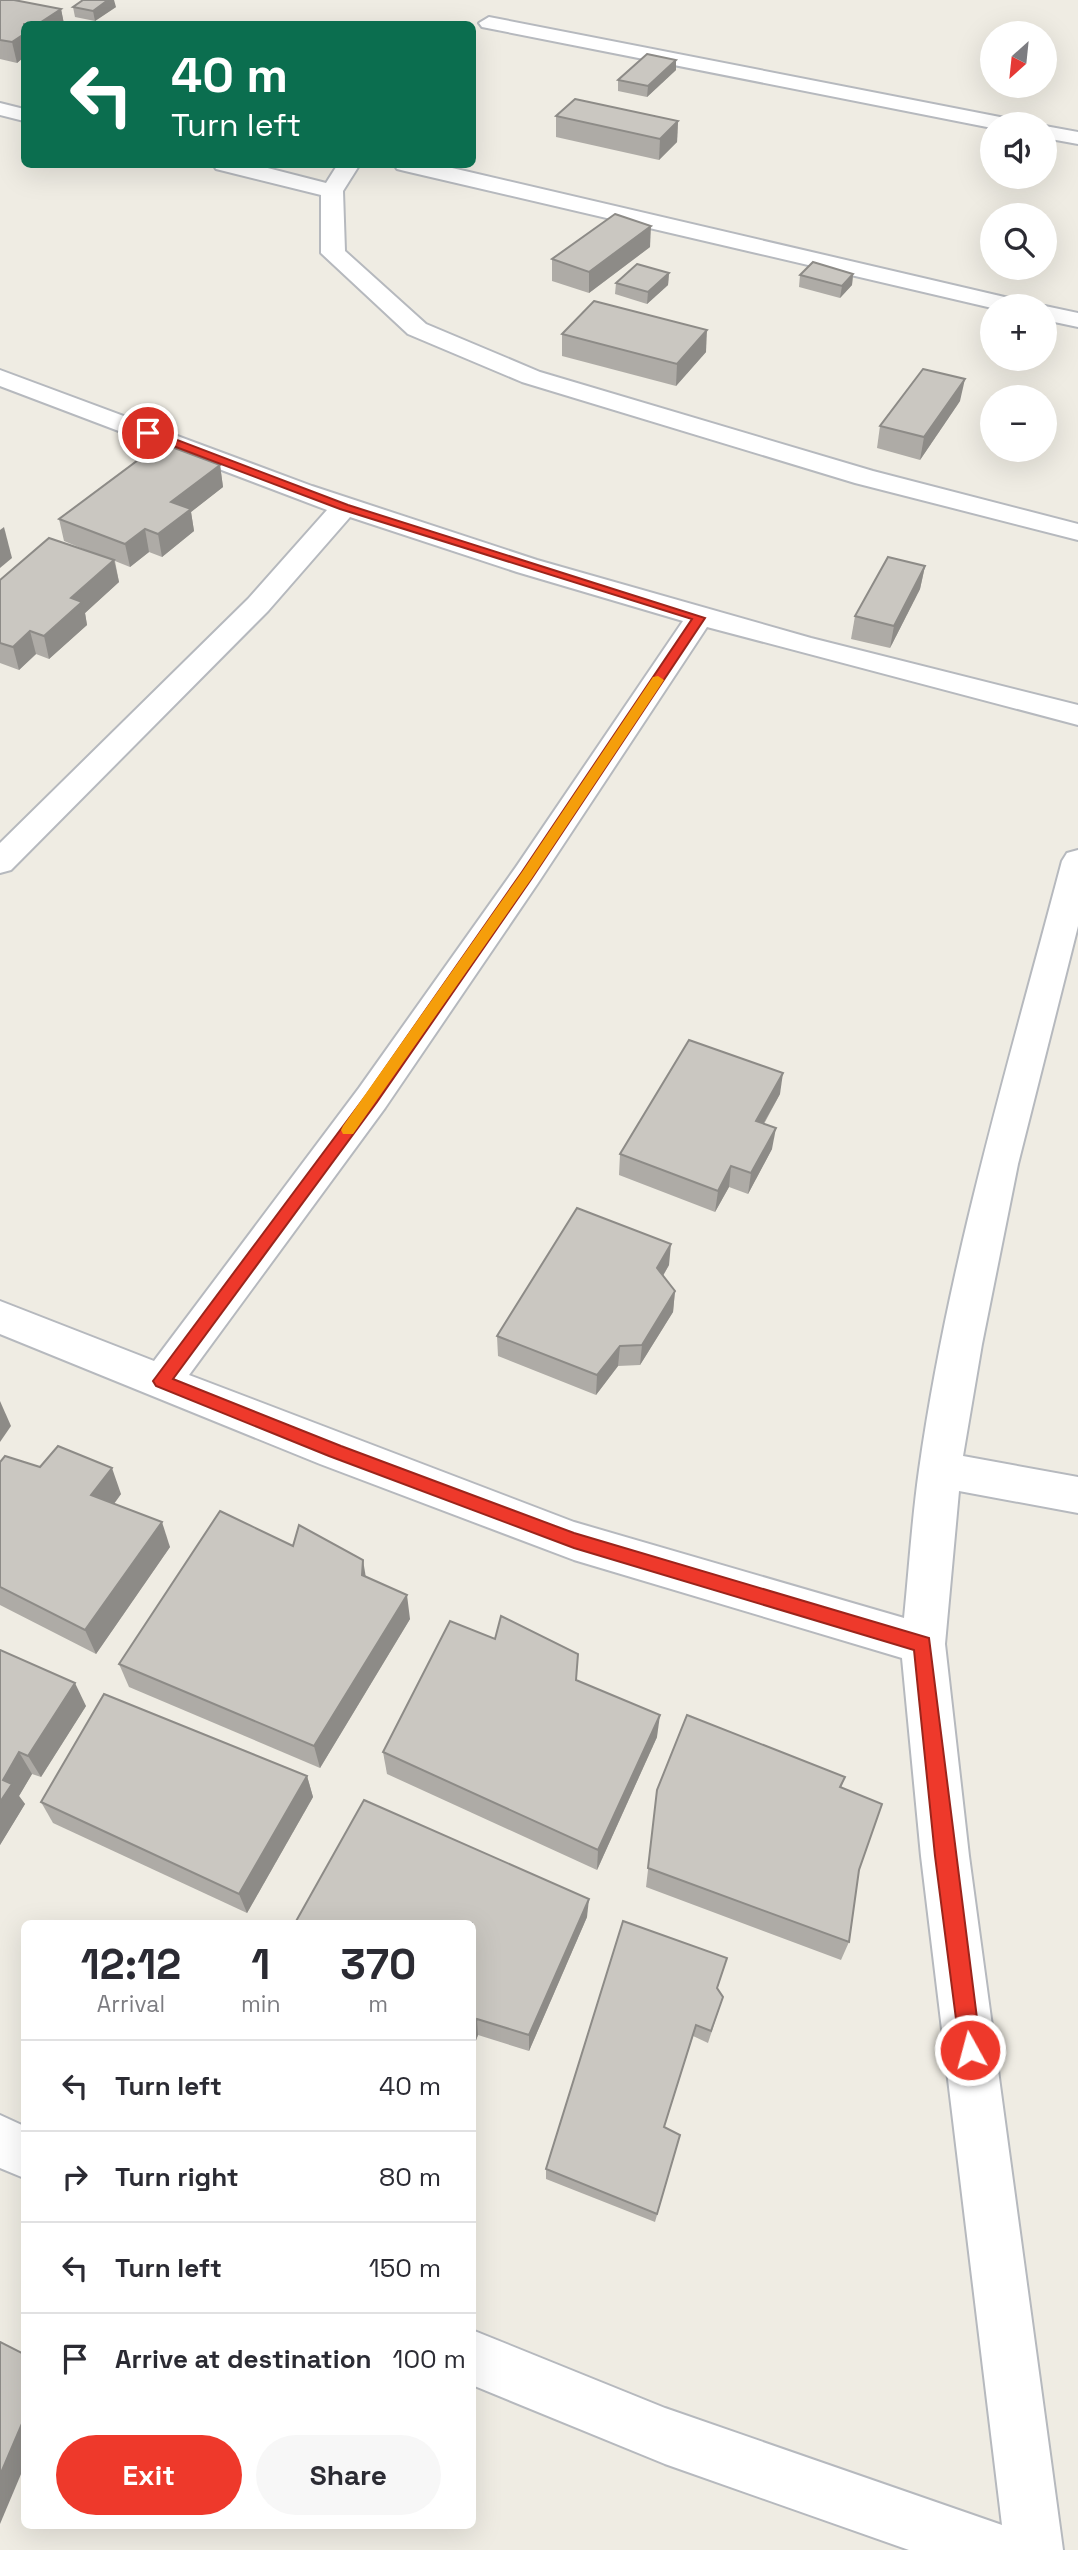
<!DOCTYPE html>
<meta charset="utf-8">
<style>
body{margin:0;font-family:"Space Grotesk",sans-serif;background:#f7f7f7;color:#2b2b33;height:100vh;display:flex;flex-direction:column;font-size:26px;white-space:nowrap}
*{box-sizing:border-box;margin:0}
p{font-size:23px;color:#7c7c81}
.icon{flex:none;width:38px;height:38px;fill:none;stroke:currentColor;stroke-width:2;stroke-linecap:round;stroke-linejoin:round}
.map{position:relative;flex:1;overflow:hidden}
.sheet{position:absolute;left:21px;top:1920px;width:455px;height:609px;display:flex;flex-direction:column;background:#fff;border-radius:10px;box-shadow:0 7px 28px #0002}
.sheet>*{flex:none}
.banner{position:absolute;left:21px;top:21px;width:455px;height:147px;border-radius:10px;box-shadow:0 7px 28px #0002;background:#0b6e4f;color:#fff;overflow:hidden}
.needle{width:46px;rotate:207deg}
.controls{position:absolute;left:980px;top:21px;display:grid;gap:14px}
.controls a{display:grid;place-items:center;width:77px;height:77px;border-radius:50%;background:#fff;box-shadow:0 7px 28px #0002;font-size:35px}
.pin{position:absolute;display:grid;place-items:center;width:60px;height:60px;color:#fff;margin:-30px;border:4px solid #fff;border-radius:50%;box-shadow:0 2px 7px #0007}
.me{position:absolute;width:77px;margin:-38px;rotate:353deg;stroke-linejoin:round;filter:drop-shadow(0 0 5px #0008)}
.turn{display:flex;align-items:center;gap:24px;height:147px;padding:0 35px;font-size:32px}
.turn .icon{width:91px;height:91px;stroke-width:2.5}
.turn b{display:block;font-size:49px;line-height:60px}
.eta{display:flex;justify-content:space-evenly;align-items:center;height:119px;text-align:center}
.eta b{font-size:42px;font-weight:600;line-height:49px}
.cta{display:flex;gap:14px;margin-top:auto;padding:14px 35px}
.cta a{flex:1;height:80px;border-radius:42px;background:#ee392b;color:#fff;font-size:28px;font-weight:600;line-height:80px;text-align:center}
.cta a+a{background:#f7f7f7;color:#2b2b33}
ul{padding:0;list-style:none}
li{display:flex;align-items:center;gap:21px;height:91px;padding:0 35px;border-top:2px solid #e1e1e2}
li div{flex:1}
li b{display:block;font-size:26px}
li em{font-style:normal}
.map>svg:first-child{display:block}
.lines{fill:none;stroke-linecap:round;stroke-linejoin:round}
.street-casing{stroke:#b6b9be;stroke-width:4}
.street{fill:#fff;fill-rule:evenodd}
.wall{fill:#aeaba6}
.shaded-wall{fill:#8d8b87}
.building{fill:#cac7c1;stroke:#8d8b87;stroke-width:2}
.route{fill:#ee392b;stroke:#9b251c;stroke-width:2}
.slow{fill:#f59e0b}
</style>
<div class="map">
<svg width="1078" height="2550" viewBox="0 0 1078 2550">
<rect width="100%" height="100%" fill="#efece3"/>
<g class="lines">
<g class="street-casing">
<g id="street">
<path d="M 489,17 L 1005,118 L 1012,120 L 1016,124 L 992,124 L 992,128 L 482,27 L 479,23 Z"/>
<path d="M 0,103 L 24,109 L 24,121 L 0,115 Z"/>
<path d="M 1045,126 L 1078,132 L 1078,144 L 1045,138 Z"/>
<path d="M 213,164 L 252,164 L 326,183 L 338,164 L 360,164 L 343,191 L 345,251 L 426,324 L 540,372 L 873,471 L 1078,524 L 1078,540 L 855,483 L 522,382 L 408,334 L 321,253 L 321,195 L 216,169 Z"/>
<path d="M 394,164 L 435,164 L 1013,299 L 1021,301 L 1025,306 L 992,308 L 405,171 L 397,169 Z"/>
<path d="M 1043,306 L 1045,306 L 1078,313 L 1078,327 L 1045,320 Z"/>
<path d="M 0,370 L 312,486 L 537,560 L 811,638 L 1078,705 L 1078,725 L 707,627 L 538,883 L 385,1108 L 189,1375 L 574,1522 L 904,1618 C 909,1569 912,1519 919,1470 C 948,1264 1009,1062 1062,861 L 1067,853 L 1078,850 L 1078,926 L 1018,1164 L 982,1344 L 963,1456 L 1078,1477 L 1078,1513 L 959,1491 L 945,1644 L 969,1856 L 1063,2550 L 909,2550 L 665,2464 L 472,2385 L 472,2330 L 665,2408 L 1002,2525 L 921,1856 L 902,1658 L 574,1560 L 320,1464 L 0,1334 L 0,1301 L 154,1361 L 359,1088 L 516,867 L 683,621 L 517,572 L 350,517 L 268,611 L 11,870 L 0,873 L 0,843 L 248,599 L 327,510 L 0,386 Z"/>
<path d="M 0,2115 L 24,2126 L 24,2178 L 0,2168 Z"/>
</g>
</g>
<use href="#street" class="street"/>
</g>
<g class="wall">
<path d="M 0,0 L 61,9 L 64,24 L 24,24 L 24,57 L 17,63 L 0,59 Z"/>
<path d="M 73,7 L 116,7 L 95,21 L 75,17 Z"/>
<path d="M 676,60 L 676,70 L 647,97 L 618,91 L 618,80 Z"/>
<path d="M 556,116 L 678,121 L 677,142 L 659,160 L 556,137 Z"/>
<path d="M 650,247 L 589,293 L 552,281 L 552,259 Z"/>
<path d="M 669,273 L 668,285 L 647,304 L 615,294 L 616,283 Z"/>
<path d="M 853,274 L 852,285 L 840,298 L 799,287 L 800,275 Z"/>
<path d="M 562,334 L 706,352 L 676,386 L 562,356 Z"/>
<path d="M 960,401 L 920,460 L 877,448 L 880,426 Z"/>
<path d="M 220,465 L 223,487 L 191,512 L 194,531 L 162,557 L 149,552 L 130,567 L 115,561 L 119,582 L 85,613 L 87,625 L 49,659 L 36,654 L 19,670 L 0,663 L 0,580 L 93,553 L 64,541 L 59,519 Z"/>
<path d="M 925,566 L 920,589 L 890,648 L 851,639 L 855,616 Z"/>
<path d="M 780,1094 L 764,1124 L 772,1149 L 748,1194 L 729,1187 L 715,1212 L 619,1175 L 620,1154 Z"/>
<path d="M 669,1265 L 663,1276 L 675,1291 L 673,1312 L 640,1365 L 618,1366 L 596,1395 L 498,1356 L 497,1336 Z"/>
<path d="M 0,1462 L 40,1467 L 121,1494 L 114,1504 L 170,1547 L 96,1654 L 0,1605 Z"/>
<path d="M 293,1546 L 366,1577 L 410,1619 L 320,1768 L 129,1687 L 119,1664 Z"/>
<path d="M 0,1650 L 86,1706 L 41,1777 L 32,1774 L 19,1796 L 25,1804 L 0,1845 Z"/>
<path d="M 577,1681 L 657,1737 L 597,1870 L 387,1774 L 383,1752 Z"/>
<path d="M 307,1776 L 313,1797 L 247,1913 L 53,1823 L 41,1802 Z"/>
<path d="M 845,1777 L 841,1788 L 859,1870 L 849,1942 L 841,1960 L 646,1887 L 655,1810 Z"/>
<path d="M 587,1917 L 529,2051 L 478,2035 L 472,2051 L 472,1923 Z"/>
<path d="M 723,1971 L 717,1989 L 723,1997 L 708,2043 L 693,2036 L 664,2127 L 680,2135 L 655,2222 L 546,2179 L 546,2169 Z"/>
</g>
<g class="shaded-wall">
<path d="M 108,0 L 114,0 L 116,7 L 95,21 L 93,11 Z"/>
<path d="M 61,9 L 64,24 L 38,24 Z"/>
<path d="M 24,34 L 24,57 L 17,63 L 12,42 Z"/>
<path d="M 676,60 L 676,70 L 647,97 L 648,86 Z"/>
<path d="M 678,121 L 677,142 L 659,160 L 660,139 Z"/>
<path d="M 651,226 L 650,247 L 589,293 L 589,272 Z"/>
<path d="M 669,273 L 668,285 L 647,304 L 648,292 Z"/>
<path d="M 853,274 L 852,285 L 840,298 L 842,286 Z"/>
<path d="M 707,330 L 706,352 L 676,386 L 677,364 Z"/>
<path d="M 965,379 L 960,401 L 920,460 L 924,437 Z"/>
<path d="M 220,465 L 223,487 L 191,512 L 194,531 L 162,557 L 158,534 L 171,502 Z"/>
<path d="M 4,527 L 12,558 L 0,568 L 0,530 Z"/>
<path d="M 145,529 L 149,552 L 130,567 L 125,544 Z"/>
<path d="M 114,560 L 119,582 L 85,613 L 87,625 L 49,659 L 44,636 L 71,598 Z"/>
<path d="M 925,566 L 920,589 L 890,648 L 894,626 Z"/>
<path d="M 30,631 L 36,654 L 19,670 L 13,647 Z"/>
<path d="M 783,1073 L 780,1094 L 753,1142 L 756,1121 Z"/>
<path d="M 776,1128 L 772,1149 L 748,1194 L 751,1173 Z"/>
<path d="M 731,1166 L 729,1187 L 715,1212 L 718,1191 Z"/>
<path d="M 671,1244 L 669,1265 L 655,1289 L 657,1268 Z"/>
<path d="M 675,1291 L 673,1312 L 640,1365 L 642,1345 Z"/>
<path d="M 620,1346 L 618,1366 L 596,1395 L 597,1375 Z"/>
<path d="M 0,1401 L 11,1426 L 0,1442 Z"/>
<path d="M 112,1468 L 121,1494 L 101,1521 L 91,1495 Z"/>
<path d="M 162,1522 L 170,1547 L 96,1654 L 85,1630 Z"/>
<path d="M 363,1560 L 367,1584 L 362,1575 Z"/>
<path d="M 407,1595 L 410,1619 L 320,1768 L 314,1746 Z"/>
<path d="M 75,1683 L 86,1706 L 41,1777 L 28,1756 Z"/>
<path d="M 660,1715 L 657,1737 L 597,1870 L 598,1850 Z"/>
<path d="M 19,1752 L 32,1774 L 19,1796 L 25,1804 L 0,1845 L 0,1802 L 3,1780 Z"/>
<path d="M 307,1776 L 313,1797 L 247,1913 L 239,1894 Z"/>
<path d="M 589,1899 L 587,1917 L 529,2051 L 529,2035 Z"/>
<path d="M 477,2019 L 478,2035 L 472,2051 L 472,2030 Z"/>
<path d="M 24,2419 L 24,2467 L 0,2524 L 0,2475 Z"/>
</g>
<g class="building">
<path d="M 0,0 L 14,0 L 61,9 L 38,24 L 24,24 L 24,34 L 12,42 L 0,40 Z"/>
<path d="M 83,0 L 108,0 L 93,11 L 73,7 Z"/>
<path d="M 647,54 L 676,60 L 648,86 L 618,80 Z"/>
<path d="M 575,99 L 678,121 L 660,139 L 556,116 Z"/>
<path d="M 615,214 L 651,226 L 589,272 L 552,259 Z"/>
<path d="M 813,262 L 853,274 L 842,286 L 800,275 Z"/>
<path d="M 637,264 L 669,273 L 648,292 L 616,283 Z"/>
<path d="M 594,301 L 707,330 L 677,364 L 562,334 Z"/>
<path d="M 923,369 L 965,379 L 924,437 L 880,426 Z"/>
<path d="M 161,443 L 220,465 L 171,502 L 191,509 L 158,534 L 145,529 L 125,544 L 59,519 Z"/>
<path d="M 49,538 L 114,560 L 71,598 L 82,602 L 44,636 L 30,631 L 13,647 L 0,643 L 0,580 Z"/>
<path d="M 888,557 L 925,566 L 894,626 L 855,616 Z"/>
<path d="M 689,1040 L 783,1073 L 756,1121 L 776,1128 L 751,1173 L 731,1166 L 718,1191 L 620,1154 Z"/>
<path d="M 577,1208 L 671,1244 L 657,1268 L 675,1291 L 642,1345 L 620,1346 L 597,1375 L 497,1336 Z"/>
<path d="M 58,1446 L 112,1468 L 91,1495 L 162,1522 L 85,1630 L 0,1587 L 0,1462 L 5,1456 L 40,1467 Z"/>
<path d="M 220,1511 L 293,1546 L 299,1525 L 363,1560 L 362,1575 L 407,1595 L 314,1746 L 119,1664 Z"/>
<path d="M 501,1616 L 578,1654 L 576,1680 L 660,1715 L 598,1850 L 383,1752 L 450,1621 L 495,1639 Z"/>
<path d="M 0,1650 L 75,1683 L 28,1756 L 19,1752 L 3,1780 L 12,1784 L 0,1802 Z"/>
<path d="M 104,1694 L 307,1776 L 239,1894 L 41,1802 Z"/>
<path d="M 687,1715 L 845,1777 L 840,1787 L 882,1804 L 859,1870 L 849,1942 L 648,1868 L 657,1790 Z"/>
<path d="M 364,1800 L 589,1899 L 529,2035 L 477,2019 L 472,2030 L 472,1923 L 295,1923 Z"/>
<path d="M 623,1921 L 727,1958 L 717,1988 L 723,1997 L 711,2031 L 696,2025 L 664,2127 L 680,2135 L 657,2214 L 546,2169 Z"/>
<path d="M 0,2342 L 24,2354 L 24,2419 L 0,2475 Z"/>
</g>
<path class="route" d="M 144,430 L 151,430 L 348,505 L 705,618 L 532,878 L 377,1102 L 173,1379 L 341,1446 L 574,1533 L 929,1638 L 981,2050 L 978,2058 L 970,2061 L 963,2058 L 960,2050 L 935,1856 L 914,1650 L 574,1548 L 329,1456 L 156,1386 L 153,1381 L 156,1377 L 367,1094 L 522,872 L 692,619 L 340,509 L 144,435 Z"/>
<path class="slow" d="M 658,676 L 664,680 L 532,878 L 353,1134 L 343,1134 L 341,1130 L 343,1126 L 522,872 L 653,677 Z"/>
</svg>
<div class="controls">
<a><svg class="needle" viewBox="-14 -14 28 28"><path d="M0-13l5 13h-10z" fill="#e53935"/><path d="M0 13l5-13h-10z" fill="#7c7c81"/></svg></a>
<a><svg class="icon" aria-label="sound" viewBox="0 0 24 24"><path d="M4 9h4l5-4v14l-5-4H4zM17 9q2 3 0 6"/></svg></a>
<a><svg class="icon" aria-label="search" viewBox="0 0 24 24"><circle cx="10" cy="10" r="6"/><path d="M15 15l6 6"/></svg></a>
<a>+</a>
<a>−</a>
</div>
<div class="pin" style="left:148px;top:433px;background:#d93025"><svg class="icon" aria-label="arrive" viewBox="0 0 24 24"><path d="M6 21V4h12l-3 4 3 4H6"/></svg></div>
<svg class="me" style="left:970px;top:2050px" viewBox="-20 -20 40 40"><circle r="17" fill="#ee392b" stroke="#fff" stroke-width="3"/><path d="M0-11L8 9 0 5-8 9z" fill="#fff"/></svg>
<div class="banner">
<div class="turn"><svg class="icon" aria-label="left" viewBox="0 0 24 24"><path d="M17 20v-9H6M10 6l-5 5 5 5"/></svg><div><b>40 m</b>Turn left</div></div>
</div>
<section class="sheet">
<div class="eta">
<div><b>12:12</b><p>Arrival</p></div>
<div><b>1</b><p>min</p></div>
<div><b>370</b><p>m</p></div>
</div>
<ul>
<li><svg class="icon" aria-label="left" viewBox="0 0 24 24"><path d="M17 20v-9H6M10 6l-5 5 5 5"/></svg><div><b>Turn left</b></div><em>40 m</em></li>
<li><svg class="icon" aria-label="right" viewBox="0 0 24 24"><path d="M7 20v-9h11M14 6l5 5-5 5"/></svg><div><b>Turn right</b></div><em>80 m</em></li>
<li><svg class="icon" aria-label="left" viewBox="0 0 24 24"><path d="M17 20v-9H6M10 6l-5 5 5 5"/></svg><div><b>Turn left</b></div><em>150 m</em></li>
<li><svg class="icon" aria-label="arrive" viewBox="0 0 24 24"><path d="M6 21V4h12l-3 4 3 4H6"/></svg><div><b>Arrive at destination</b></div><em>100 m</em></li>
</ul>
<div class="cta"><a>Exit</a><a>Share</a></div>
</section>
</div>
